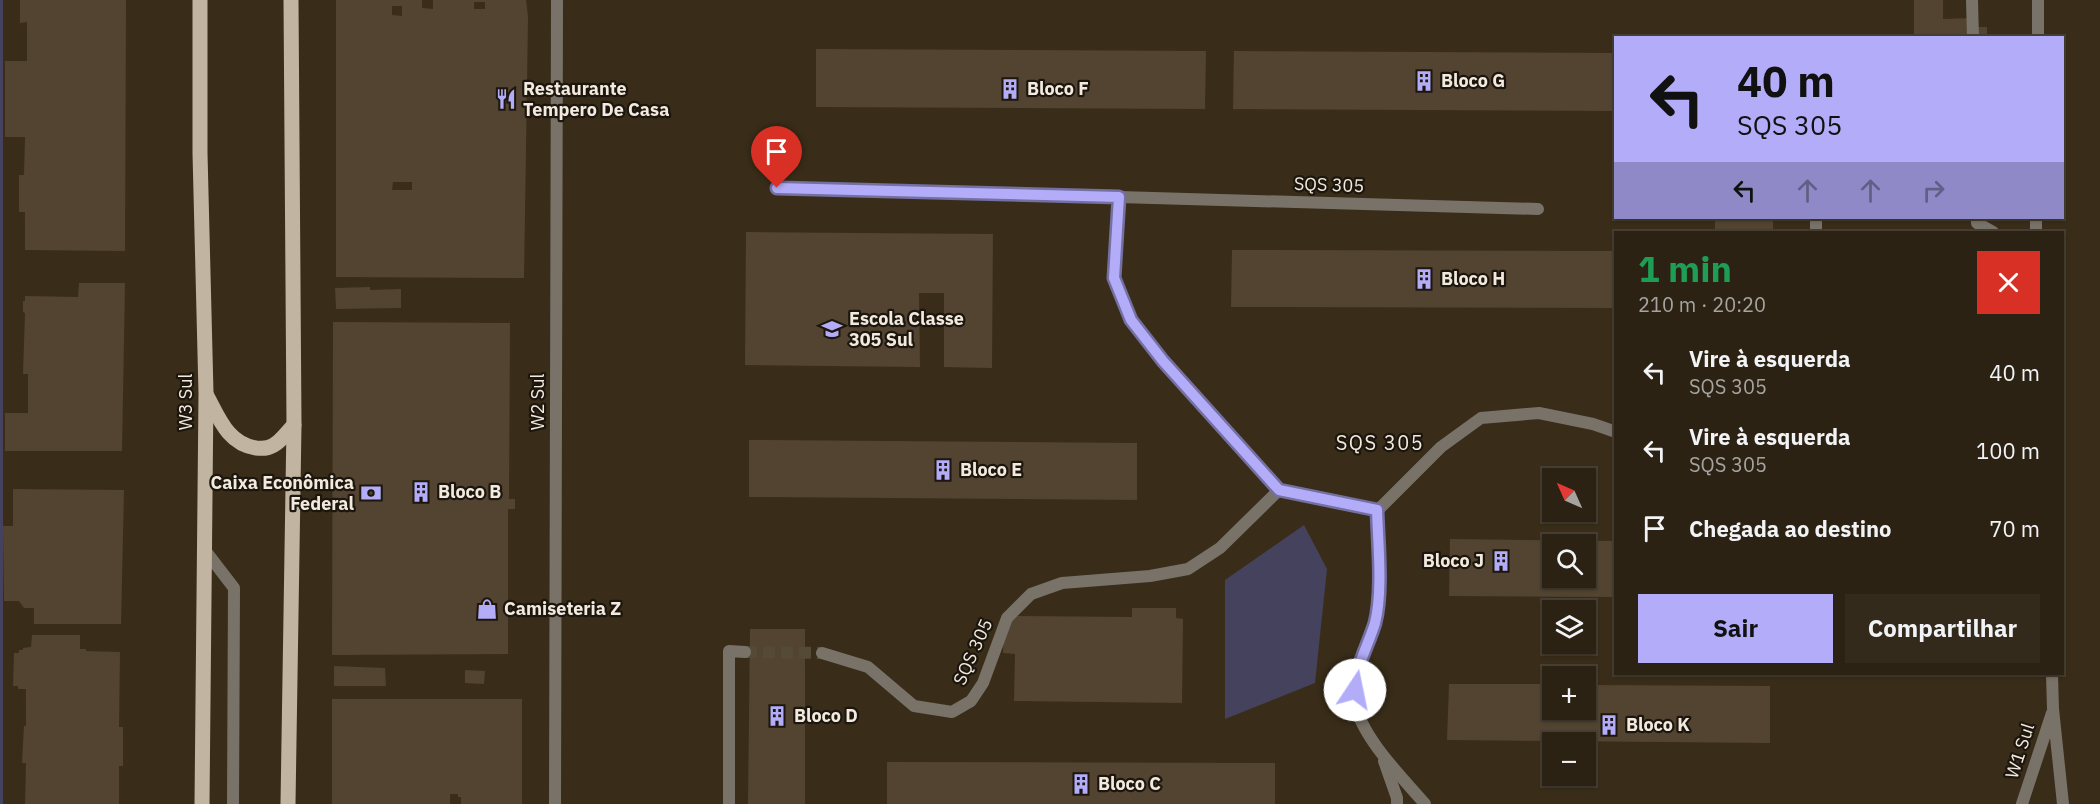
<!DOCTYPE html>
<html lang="pt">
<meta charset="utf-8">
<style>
body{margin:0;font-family:"IBM Plex Sans",sans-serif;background:#332a1c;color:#f1f3f6;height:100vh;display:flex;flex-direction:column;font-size:22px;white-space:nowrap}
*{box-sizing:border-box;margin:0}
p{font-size:20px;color:#a6a4a0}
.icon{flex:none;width:33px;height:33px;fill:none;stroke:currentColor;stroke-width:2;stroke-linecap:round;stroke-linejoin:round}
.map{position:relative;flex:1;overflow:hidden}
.drawer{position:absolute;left:1614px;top:231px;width:450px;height:444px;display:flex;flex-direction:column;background:#2b2213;border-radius:0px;box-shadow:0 2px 4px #0004,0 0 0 2px #473f33}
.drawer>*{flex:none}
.banner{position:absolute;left:1614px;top:36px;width:450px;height:183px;border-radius:0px;box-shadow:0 2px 4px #0004,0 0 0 2px #473f33;background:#b3adf9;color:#111;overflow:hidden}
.needle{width:39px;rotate:315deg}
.controls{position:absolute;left:1542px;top:468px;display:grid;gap:12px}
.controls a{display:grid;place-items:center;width:54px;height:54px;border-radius:0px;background:#2b2213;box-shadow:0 2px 4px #0004,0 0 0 2px #473f33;font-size:30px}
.pin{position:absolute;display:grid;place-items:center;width:51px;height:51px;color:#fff;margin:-62px -26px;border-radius:50% 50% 50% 0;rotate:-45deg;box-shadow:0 0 6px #0007}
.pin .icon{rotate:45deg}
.me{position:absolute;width:66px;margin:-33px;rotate:11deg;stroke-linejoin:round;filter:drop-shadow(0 0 4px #0008)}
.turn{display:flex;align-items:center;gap:21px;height:126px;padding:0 24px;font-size:27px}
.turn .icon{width:78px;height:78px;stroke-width:2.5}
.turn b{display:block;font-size:42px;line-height:51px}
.lanes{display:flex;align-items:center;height:57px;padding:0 24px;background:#0003;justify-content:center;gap:30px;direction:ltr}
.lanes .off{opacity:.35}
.round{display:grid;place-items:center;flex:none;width:63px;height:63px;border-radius:0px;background:#332a1c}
.headline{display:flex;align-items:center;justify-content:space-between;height:102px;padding:0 24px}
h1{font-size:36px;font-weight:700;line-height:45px;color:#1e9e55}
.primary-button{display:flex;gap:12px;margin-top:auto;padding:12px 24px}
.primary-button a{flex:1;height:69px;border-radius:0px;background:#b3adf9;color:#111;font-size:24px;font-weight:700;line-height:69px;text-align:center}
.primary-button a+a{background:#332a1c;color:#f1f3f6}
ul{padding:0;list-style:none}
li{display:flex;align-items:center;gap:18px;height:78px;padding:0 24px}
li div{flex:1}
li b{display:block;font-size:22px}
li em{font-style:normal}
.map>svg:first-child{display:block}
.green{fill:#44425c}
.building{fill:#524430;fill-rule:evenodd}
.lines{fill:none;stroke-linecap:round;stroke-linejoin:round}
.minor-tunnel{stroke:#554937;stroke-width:12;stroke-dasharray:12 6;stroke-linecap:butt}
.service{stroke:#787268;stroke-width:12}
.minor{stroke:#787268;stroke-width:12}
.tertiary{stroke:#787268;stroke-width:12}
.primary{stroke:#c1b4a0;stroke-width:15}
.route-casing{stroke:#7470a2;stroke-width:15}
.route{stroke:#b3adf9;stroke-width:10}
.labels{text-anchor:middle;stroke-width:4.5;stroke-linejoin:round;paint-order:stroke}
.poi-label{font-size:18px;font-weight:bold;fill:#f2eade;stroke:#1c160e;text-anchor:start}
.street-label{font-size:18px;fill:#f2eade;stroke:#1c160e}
.neighbourhood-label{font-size:20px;letter-spacing:1.5px;fill:#f2eade;stroke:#1c160e}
</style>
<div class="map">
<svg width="2100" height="804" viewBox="0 0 2100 804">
<rect width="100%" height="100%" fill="#392d19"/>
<g class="green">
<rect x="0" y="0" width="3" height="804"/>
<path d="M 1304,525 L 1327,569 L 1315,683 L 1225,719 L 1225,580 Z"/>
</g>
<g class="building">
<path d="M 20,0 L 126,0 L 125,251 L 25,250 L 25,212 L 19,212 L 19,175 L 24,175 L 25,137 L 5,137 L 5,61 L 27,61 L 27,22 L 20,23 Z"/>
<path d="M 336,0 L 422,0 L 422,8 L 433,9 L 433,0 L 526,0 L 528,17 L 524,278 L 336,277 ZM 474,2 L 485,2 L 485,9 L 474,9 ZM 392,6 L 402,6 L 402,16 L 392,15 ZM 393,182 L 412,182 L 412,190 L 392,190 Z"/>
<path d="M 1914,0 L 1943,0 L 1943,19 L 1973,18 L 1973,27 L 1987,27 L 1987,38 L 1914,38 Z"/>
<path d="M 816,49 L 1206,51 L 1205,109 L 816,107 Z"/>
<path d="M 1234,51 L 1616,53 L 1616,111 L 1233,109 Z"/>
<rect x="1715" y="218" width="58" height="14"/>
<path d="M 746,232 L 993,234 L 992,368 L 944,367 L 944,293 L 919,293 L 920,367 L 745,365 Z"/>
<path d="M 1232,250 L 1616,251 L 1616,308 L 1231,307 Z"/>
<path d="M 79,283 L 125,283 L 122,451 L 5,451 L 5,413 L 28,413 L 28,374 L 23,374 L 25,313 L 23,312 L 23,301 L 25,301 L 25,296 L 78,297 Z"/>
<path d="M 370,287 L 370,290 L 401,289 L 401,308 L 336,309 L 335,288 Z"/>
<path d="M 333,322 L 510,323 L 509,499 L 515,499 L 515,509 L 508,509 L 508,654 L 332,655 Z"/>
<path d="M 749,440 L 1137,443 L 1137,500 L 749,497 Z"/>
<path d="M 13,489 L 124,490 L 121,624 L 34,624 L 34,608 L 24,608 L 19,601 L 4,601 L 3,526 L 13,526 Z"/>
<path d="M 1450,539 L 1616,541 L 1616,597 L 1449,596 ZM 1552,544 L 1586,544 L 1586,578 L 1552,578 Z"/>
<path d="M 1132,608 L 1176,608 L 1176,618 L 1183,619 L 1182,703 L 1014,701 L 1015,654 L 1003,653 L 1004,619 L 1015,619 L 1015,616 L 1132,617 Z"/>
<path d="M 750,629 L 805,629 L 805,804 L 748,804 Z"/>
<path d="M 32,635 L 80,635 L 80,649 L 86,649 L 86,651 L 120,652 L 119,727 L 123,727 L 123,766 L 119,766 L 119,804 L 25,804 L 26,763 L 22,763 L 24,726 L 26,726 L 26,689 L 18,689 L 18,686 L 13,686 L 14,653 L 19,653 L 19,650 L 23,650 L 23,648 L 31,647 Z"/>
<path d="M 334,666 L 385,668 L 386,686 L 334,686 Z"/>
<path d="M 465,670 L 485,671 L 484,684 L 465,683 Z"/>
<path d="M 1449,684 L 1552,684 L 1552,710 L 1586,710 L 1586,685 L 1770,686 L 1770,743 L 1447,740 Z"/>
<path d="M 332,699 L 522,699 L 522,804 L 461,804 L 461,797 L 458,797 L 458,794 L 450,794 L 450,804 L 332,804 Z"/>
<path d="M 887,762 L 1275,763 L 1275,804 L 887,804 Z"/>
</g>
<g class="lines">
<path class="minor-tunnel" d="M 745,652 L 822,653"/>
<g class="service">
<path d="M 1972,0 L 1973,38"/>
<path d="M 1977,218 L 1977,223 L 1993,232"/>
<path d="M 204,549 L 234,588 L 233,804"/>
</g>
<g class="minor">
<path d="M 777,187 L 1119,197"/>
<path d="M 1816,232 L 1816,218"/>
<path d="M 1378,510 L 1279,490 L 1163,361 L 1131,320 L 1114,278 L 1119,197 L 1538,209"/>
<path d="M 822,653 L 868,667 L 914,706 L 952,712 L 971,701 L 983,683 L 1007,618 L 1031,594 L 1062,583 L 1150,576 L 1188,569 L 1220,548 L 1279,490"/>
<path d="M 1384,761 L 1397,798 L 1397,804"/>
<path d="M 729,804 L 729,651 L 745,652"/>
<path d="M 1425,804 C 1402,777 1362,738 1355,703 C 1349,673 1370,648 1376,620 C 1382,584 1378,546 1378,510 L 1441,447 L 1481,418 L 1539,413 L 1593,424 L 1616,432"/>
</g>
<g class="tertiary">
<path d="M 2038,38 L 2038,0"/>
<path d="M 2036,232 L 2036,218"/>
<path d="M 2052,674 L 2053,709 L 2063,804"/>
<path d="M 555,804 L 557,0"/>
<path d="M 2022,804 L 2052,713"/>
</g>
<g class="primary">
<path d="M 200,0 L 200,153 L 206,393 L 202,804"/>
<path d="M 207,396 C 219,418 228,444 256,448 C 265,449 271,448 278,442 C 284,437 289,430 294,425"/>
<path d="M 288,804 L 294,425 L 291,0"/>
</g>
</g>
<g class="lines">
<g class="route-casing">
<path id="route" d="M 777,188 L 1119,197 L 1114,278 L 1131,320 L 1163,361 L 1279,490 L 1377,510 C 1378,543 1383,592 1375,623 C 1368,646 1356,665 1355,690"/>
</g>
<use href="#route" class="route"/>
</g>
<defs>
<g id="building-bare" transform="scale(1.62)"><path d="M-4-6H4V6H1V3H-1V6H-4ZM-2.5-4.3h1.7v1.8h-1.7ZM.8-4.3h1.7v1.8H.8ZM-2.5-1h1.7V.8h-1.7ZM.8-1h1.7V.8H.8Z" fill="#b3adf9" stroke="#1c160e" stroke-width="2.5" paint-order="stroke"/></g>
<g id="restaurant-bare" transform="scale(1.62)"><path d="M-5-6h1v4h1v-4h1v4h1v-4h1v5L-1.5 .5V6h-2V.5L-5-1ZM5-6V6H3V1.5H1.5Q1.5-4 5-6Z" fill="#b3adf9" stroke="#1c160e" stroke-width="2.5" paint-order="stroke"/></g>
<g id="school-bare" transform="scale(1.62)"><path d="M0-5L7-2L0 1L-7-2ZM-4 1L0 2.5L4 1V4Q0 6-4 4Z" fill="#b3adf9" stroke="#1c160e" stroke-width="2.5" paint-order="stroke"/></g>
<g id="bank-bare" transform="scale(1.62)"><path d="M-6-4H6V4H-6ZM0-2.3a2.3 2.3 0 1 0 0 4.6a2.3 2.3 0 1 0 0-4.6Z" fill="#b3adf9" stroke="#1c160e" stroke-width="2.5" paint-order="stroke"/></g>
<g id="shop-bare" transform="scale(1.62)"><path d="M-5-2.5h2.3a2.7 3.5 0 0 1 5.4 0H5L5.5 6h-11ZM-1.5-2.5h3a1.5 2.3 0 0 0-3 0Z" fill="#b3adf9" stroke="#1c160e" stroke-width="2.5" paint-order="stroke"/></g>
</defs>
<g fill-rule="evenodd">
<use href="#building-bare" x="1424" y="81"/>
<use href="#building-bare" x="1010" y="89"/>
<use href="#restaurant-bare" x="506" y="99"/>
<use href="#building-bare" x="1424" y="279"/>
<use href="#school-bare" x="832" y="329"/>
<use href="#building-bare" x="943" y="470"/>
<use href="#building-bare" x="421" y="492"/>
<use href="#bank-bare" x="371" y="493"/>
<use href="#building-bare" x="1501" y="561"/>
<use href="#shop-bare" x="487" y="609"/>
<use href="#building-bare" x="777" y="716"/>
<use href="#building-bare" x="1609" y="725"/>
<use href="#building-bare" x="1081" y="784"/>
</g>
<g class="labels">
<g class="poi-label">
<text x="1441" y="87">Bloco G</text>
<text x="523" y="95">Restaurante<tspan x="523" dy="21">Tempero De Casa</tspan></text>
<text x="1027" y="95">Bloco F</text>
<text x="1441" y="285">Bloco H</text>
<text x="849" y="325">Escola Classe<tspan x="849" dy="21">305 Sul</tspan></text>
<text x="960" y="476">Bloco E</text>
<text x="354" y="489" text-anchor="end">Caixa Econômica<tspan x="354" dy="21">Federal</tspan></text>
<text x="438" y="498">Bloco B</text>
<text x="1484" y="567" text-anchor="end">Bloco J</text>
<text x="504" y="615">Camiseteria Z</text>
<text x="794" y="722">Bloco D</text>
<text x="1626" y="731">Bloco K</text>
<text x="1098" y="790">Bloco C</text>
</g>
<g class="street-label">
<text transform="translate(1329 185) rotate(2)" y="6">SQS 305</text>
<text transform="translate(186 402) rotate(-90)" y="6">W3 Sul</text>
<text transform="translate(538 402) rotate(-90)" y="6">W2 Sul</text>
<text transform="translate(973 652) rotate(-66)" y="6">SQS 305</text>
<text transform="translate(2020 751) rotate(-72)" y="6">W1 Sul</text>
</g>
<g class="neighbourhood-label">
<text x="1380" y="450">SQS 305</text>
</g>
</g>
</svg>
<div class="controls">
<a><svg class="needle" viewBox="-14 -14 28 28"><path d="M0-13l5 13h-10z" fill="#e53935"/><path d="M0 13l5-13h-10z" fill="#a6a4a0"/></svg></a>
<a><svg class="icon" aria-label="search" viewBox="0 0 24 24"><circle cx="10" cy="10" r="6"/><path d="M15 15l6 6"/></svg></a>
<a><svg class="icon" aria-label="layers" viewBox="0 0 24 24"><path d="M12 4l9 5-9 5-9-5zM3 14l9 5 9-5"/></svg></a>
<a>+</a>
<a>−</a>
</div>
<div class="pin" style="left:777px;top:188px;background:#d93025"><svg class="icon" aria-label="arrive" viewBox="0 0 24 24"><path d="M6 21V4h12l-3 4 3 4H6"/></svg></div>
<svg class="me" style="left:1355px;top:690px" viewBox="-20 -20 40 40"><circle r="19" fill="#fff"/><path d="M0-13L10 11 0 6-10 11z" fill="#b3adf9"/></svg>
<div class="banner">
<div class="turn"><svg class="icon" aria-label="left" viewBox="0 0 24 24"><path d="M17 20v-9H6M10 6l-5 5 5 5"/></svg><div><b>40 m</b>SQS 305</div></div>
<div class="lanes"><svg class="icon" aria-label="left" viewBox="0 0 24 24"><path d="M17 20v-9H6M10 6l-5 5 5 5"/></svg><svg class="icon off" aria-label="ahead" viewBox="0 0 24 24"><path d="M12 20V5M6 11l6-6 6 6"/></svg><svg class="icon off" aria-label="ahead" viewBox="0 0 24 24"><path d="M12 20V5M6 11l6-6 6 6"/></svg><svg class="icon off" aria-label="right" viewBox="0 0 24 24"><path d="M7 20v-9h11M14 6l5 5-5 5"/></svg></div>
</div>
<section class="drawer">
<div class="headline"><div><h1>1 min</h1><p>210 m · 20:20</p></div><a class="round" style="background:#d93025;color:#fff"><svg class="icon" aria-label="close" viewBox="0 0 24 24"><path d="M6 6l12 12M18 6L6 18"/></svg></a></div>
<ul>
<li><svg class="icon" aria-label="left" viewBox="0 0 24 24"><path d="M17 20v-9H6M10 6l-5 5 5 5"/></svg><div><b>Vire à esquerda</b><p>SQS 305</p></div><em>40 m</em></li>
<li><svg class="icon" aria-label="left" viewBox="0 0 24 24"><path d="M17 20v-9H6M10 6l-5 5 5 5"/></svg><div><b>Vire à esquerda</b><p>SQS 305</p></div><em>100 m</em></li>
<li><svg class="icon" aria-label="arrive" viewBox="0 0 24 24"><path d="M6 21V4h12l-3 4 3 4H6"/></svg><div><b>Chegada ao destino</b></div><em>70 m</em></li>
</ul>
<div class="primary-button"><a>Sair</a><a>Compartilhar</a></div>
</section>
</div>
